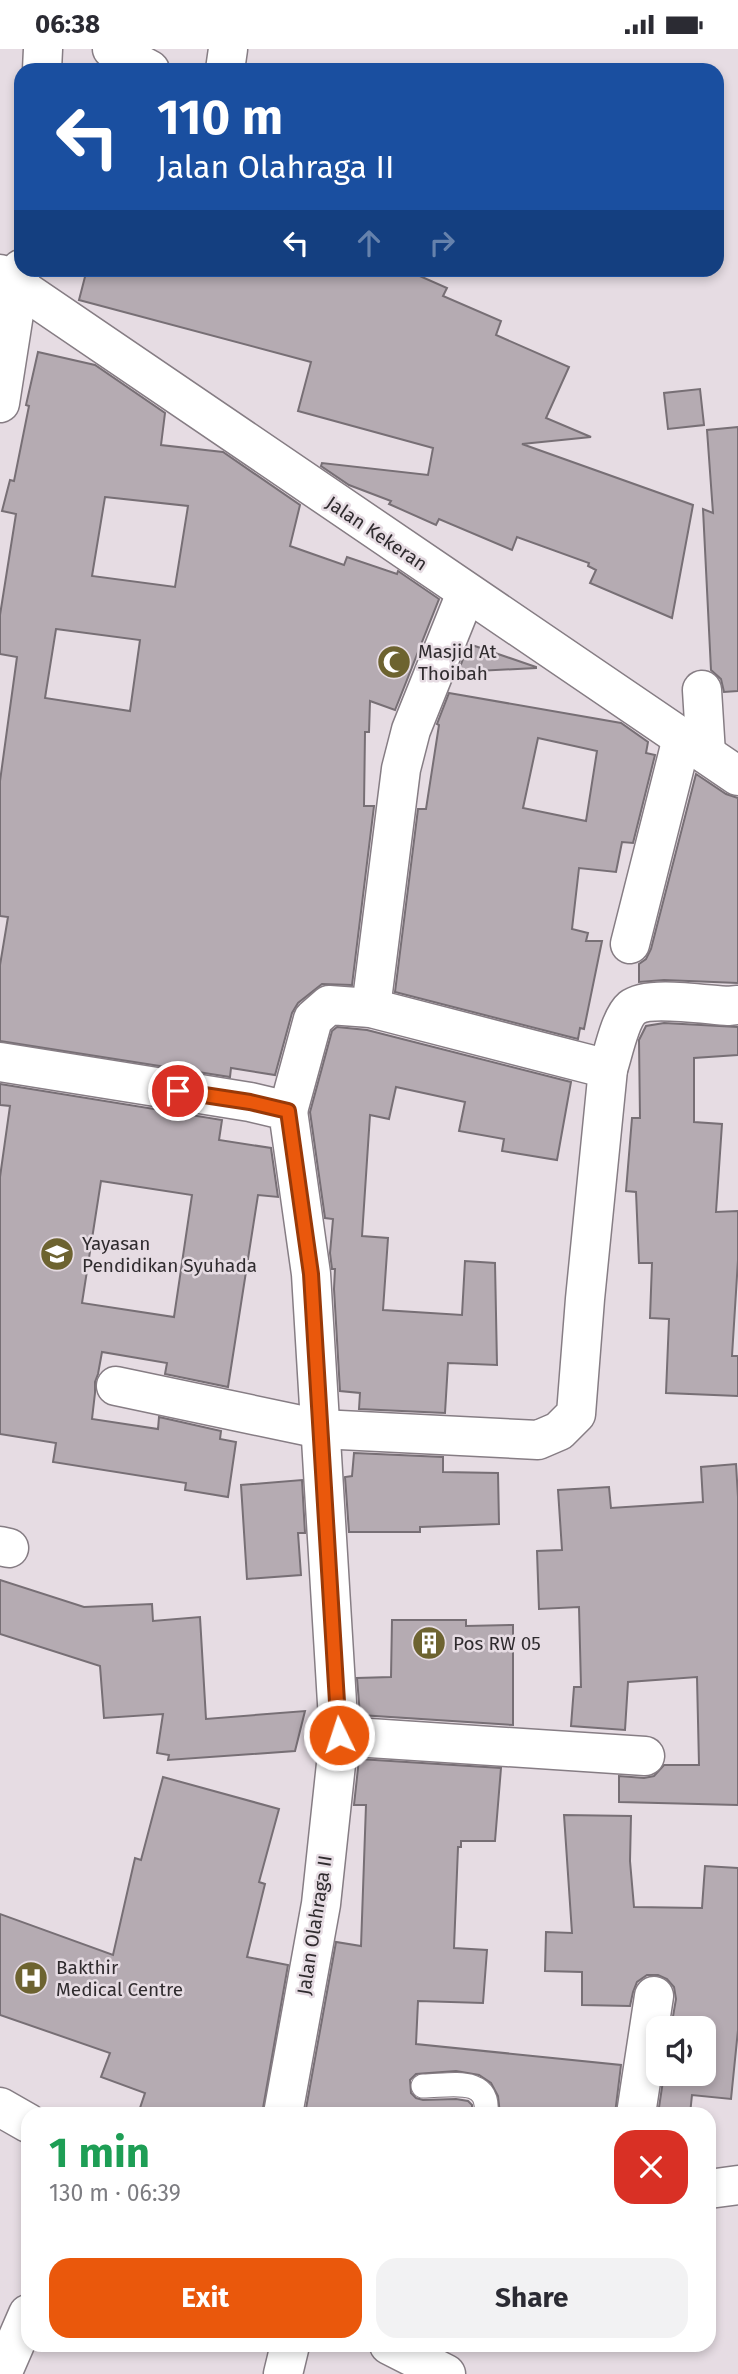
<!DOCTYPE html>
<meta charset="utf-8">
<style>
body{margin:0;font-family:"Fira Sans",sans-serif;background:#f2f2f3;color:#2b2b33;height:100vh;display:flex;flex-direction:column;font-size:26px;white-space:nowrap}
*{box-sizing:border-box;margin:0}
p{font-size:23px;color:#7c7c81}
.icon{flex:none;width:38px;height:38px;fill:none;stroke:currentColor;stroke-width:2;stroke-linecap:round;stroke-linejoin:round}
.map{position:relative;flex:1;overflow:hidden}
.panel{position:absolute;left:21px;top:2058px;width:695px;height:245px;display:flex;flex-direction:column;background:#fff;border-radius:21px;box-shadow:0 4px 10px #0003}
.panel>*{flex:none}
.banner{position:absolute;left:14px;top:14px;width:710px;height:214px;border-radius:21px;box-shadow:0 4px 10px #0003;background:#1a4fa0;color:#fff;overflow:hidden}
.controls{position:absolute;left:646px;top:1967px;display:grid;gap:14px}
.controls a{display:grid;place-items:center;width:70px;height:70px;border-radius:14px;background:#fff;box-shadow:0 4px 10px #0003;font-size:35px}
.pin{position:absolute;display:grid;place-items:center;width:60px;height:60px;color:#fff;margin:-30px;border:4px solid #fff;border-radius:50%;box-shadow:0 2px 7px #0007}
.me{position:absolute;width:77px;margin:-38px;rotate:356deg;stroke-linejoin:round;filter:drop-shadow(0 0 5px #0008)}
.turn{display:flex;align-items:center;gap:24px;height:147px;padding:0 28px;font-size:32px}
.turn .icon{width:91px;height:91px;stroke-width:2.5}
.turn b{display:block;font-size:49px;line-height:60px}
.lanes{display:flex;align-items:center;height:66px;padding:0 28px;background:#0003;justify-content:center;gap:35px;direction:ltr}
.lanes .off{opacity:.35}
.round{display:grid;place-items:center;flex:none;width:74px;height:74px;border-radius:21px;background:#f2f2f3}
.summary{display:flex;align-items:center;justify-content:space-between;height:119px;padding:0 28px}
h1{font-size:42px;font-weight:700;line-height:52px;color:#1e9e55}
.action{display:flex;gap:14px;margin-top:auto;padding:14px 28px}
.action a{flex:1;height:80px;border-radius:21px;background:#ea580c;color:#fff;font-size:28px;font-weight:700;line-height:80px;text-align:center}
.action a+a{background:#f2f2f3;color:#2b2b33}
.status{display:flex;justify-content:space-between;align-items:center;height:49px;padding:0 35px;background:#fff;direction:ltr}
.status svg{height:19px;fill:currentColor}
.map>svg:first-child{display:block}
.building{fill:#b5abb2;stroke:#776f75;stroke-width:2;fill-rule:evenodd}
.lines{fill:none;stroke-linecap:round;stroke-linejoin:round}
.service-casing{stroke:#867d84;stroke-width:25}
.minor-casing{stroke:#867d84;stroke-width:41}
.tertiary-casing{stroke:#867d84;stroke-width:41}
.service{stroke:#fff;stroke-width:23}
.minor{stroke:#fff;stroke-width:38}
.tertiary{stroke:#fff;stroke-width:38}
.route-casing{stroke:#983908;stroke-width:18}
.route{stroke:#ea580c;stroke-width:12}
.labels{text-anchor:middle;stroke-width:5;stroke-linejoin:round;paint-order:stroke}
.street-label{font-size:19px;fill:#2f2b2e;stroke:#e6dce3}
.poi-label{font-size:19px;fill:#2f2b2e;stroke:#e6dce3;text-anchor:start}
</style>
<div class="status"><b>06:38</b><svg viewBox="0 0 49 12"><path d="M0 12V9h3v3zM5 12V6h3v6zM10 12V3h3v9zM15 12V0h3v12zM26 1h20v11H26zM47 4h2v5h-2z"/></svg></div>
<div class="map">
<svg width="738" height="2325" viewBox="0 0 738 2325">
<rect width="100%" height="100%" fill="#e6dce3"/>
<g class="building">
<path d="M 87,220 L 404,220 L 447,239 L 443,247 L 501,272 L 496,286 L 569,318 L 546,369 L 591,388 L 522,395 L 693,456 L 672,569 L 590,534 L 596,521 L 588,517 L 589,514 L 517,488 L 512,501 L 439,470 L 436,476 L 389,455 L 391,452 L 349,436 L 321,417 L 322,414 L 428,426 L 433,399 L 298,362 L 311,313 L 79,251 Z"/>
<path d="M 38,303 L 95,316 L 165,364 L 161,396 L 223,403 L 300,456 L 290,497 L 344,516 L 347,508 L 397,525 L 398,522 L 439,550 L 395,661 L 370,652 L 369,683 L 365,683 L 364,757 L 374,757 L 352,936 L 322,935 L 298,954 L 292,964 L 275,1026 L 231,1019 L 230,1028 L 0,992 L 0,916 L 8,868 L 0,867 L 0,732 L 17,608 L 0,605 L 0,566 L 16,465 L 2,462 L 10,431 L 14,432 L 29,357 L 26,356 ZM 105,448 L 188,457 L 175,538 L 92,527 ZM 56,580 L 140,591 L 130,662 L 45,649 Z"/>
<path d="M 700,340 L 704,376 L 668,380 L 664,344 Z"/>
<path d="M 738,378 L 738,642 L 724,643 L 721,630 L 711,621 L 703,460 L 713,464 L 707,381 Z"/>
<path d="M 469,595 L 536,618 L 536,619 L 458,623 Z"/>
<path d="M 449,644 L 621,674 L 648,693 L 646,704 L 655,706 L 633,794 L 622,793 L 616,823 L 579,819 L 572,880 L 588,884 L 586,892 L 602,892 L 584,980 L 580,979 L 578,990 L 395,943 L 418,760 L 426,760 L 439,676 L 437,675 ZM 538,689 L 597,702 L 586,772 L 523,759 Z"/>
<path d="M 696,725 L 726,745 L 738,749 L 738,934 L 664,931 L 639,933 L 639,915 L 646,910 L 651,900 Z"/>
<path d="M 664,974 L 738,978 L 738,1006 L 694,1009 L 694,1073 L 722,1075 L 716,1163 L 738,1162 L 738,1211 L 732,1307 L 738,1307 L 738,1347 L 666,1344 L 669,1270 L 650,1269 L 652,1214 L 639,1214 L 636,1143 L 626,1142 L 632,1069 L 640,1069 L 639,991 L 646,977 Z"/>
<path d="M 337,978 L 367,981 L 571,1033 L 557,1111 L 502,1102 L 504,1090 L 459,1082 L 465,1053 L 396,1038 L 389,1070 L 370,1066 L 362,1187 L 388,1189 L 383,1261 L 462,1266 L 465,1212 L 495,1214 L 497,1316 L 448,1314 L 445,1364 L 359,1360 L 360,1344 L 340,1342 L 334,1240 L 335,1220 L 332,1220 L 330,1204 L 333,1170 L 325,1169 L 310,1063 L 332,982 Z"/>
<path d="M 0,1035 L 222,1071 L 219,1091 L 271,1099 L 278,1148 L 258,1146 L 228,1338 L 165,1325 L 167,1314 L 102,1303 L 98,1325 L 95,1333 L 95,1344 L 92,1370 L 158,1380 L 159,1368 L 221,1382 L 220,1390 L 236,1393 L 228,1448 L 185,1441 L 186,1434 L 53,1413 L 56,1394 L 0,1385 L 0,1128 L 10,1057 L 0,1056 ZM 101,1132 L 192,1146 L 174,1268 L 82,1254 Z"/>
<path d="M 354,1404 L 443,1408 L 443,1423 L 498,1424 L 499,1475 L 420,1478 L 420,1483 L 349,1483 L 345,1428 L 352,1427 Z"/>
<path d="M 736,1415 L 738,1448 L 738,1756 L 619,1753 L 619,1727 L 644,1729 L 654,1727 L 664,1716 L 699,1716 L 697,1628 L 628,1633 L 625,1681 L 571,1677 L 574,1638 L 581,1638 L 579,1558 L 539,1560 L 537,1502 L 562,1501 L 558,1441 L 609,1438 L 611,1459 L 703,1453 L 701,1418 Z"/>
<path d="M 302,1431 L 305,1484 L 298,1484 L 301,1526 L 247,1530 L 241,1436 Z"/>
<path d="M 0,1531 L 84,1558 L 152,1555 L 153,1572 L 200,1568 L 206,1670 L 305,1662 L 295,1702 L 168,1711 L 169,1706 L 157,1704 L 163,1665 L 104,1669 L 100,1617 L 0,1585 Z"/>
<path d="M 392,1571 L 466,1571 L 466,1577 L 513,1576 L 513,1676 L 360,1666 L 357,1629 L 391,1628 Z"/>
<path d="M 359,1710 L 501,1719 L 495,1792 L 461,1792 L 461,1798 L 458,1798 L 454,1899 L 487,1901 L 483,1954 L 418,1952 L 416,1995 L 621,2016 L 615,2065 L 500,2065 L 498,2047 L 491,2034 L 479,2026 L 456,2022 L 416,2025 L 410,2031 L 411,2044 L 416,2049 L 423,2051 L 456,2050 L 468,2052 L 472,2056 L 472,2065 L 305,2065 L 336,1893 L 361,1897 L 366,1756 L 354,1756 Z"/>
<path d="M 163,1728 L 279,1760 L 259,1833 L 265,1835 L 247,1908 L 288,1916 L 262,2065 L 157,2065 L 140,2059 L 145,2044 L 101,2028 L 110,2004 L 0,1966 L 0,1865 L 113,1906 L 135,1809 L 141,1811 Z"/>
<path d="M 564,1766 L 631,1767 L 630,1812 L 634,1858 L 702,1859 L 705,1817 L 738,1819 L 738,1981 L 731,2050 L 692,2046 L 690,2065 L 658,2065 L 664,2025 L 704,2025 L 704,1979 L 671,1979 L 676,1950 L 674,1938 L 667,1930 L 658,1926 L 647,1926 L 637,1933 L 633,1943 L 630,1957 L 582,1956 L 582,1923 L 545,1922 L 546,1883 L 572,1884 Z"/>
</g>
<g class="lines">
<g class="service-casing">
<path id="service" d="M 423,2037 C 450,2037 490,2026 486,2065"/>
</g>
<g class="minor-casing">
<g id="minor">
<path d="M 112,0 L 150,21"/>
<path d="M 42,21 L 43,0"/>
<path d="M 225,21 L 228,0"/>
<path d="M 0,225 L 738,727"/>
<path d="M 0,354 L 21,220"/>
<path d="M 702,641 L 706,705"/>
<path d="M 630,895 L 682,689"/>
<path d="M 371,959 L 401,720 L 411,681 L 466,544"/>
<path d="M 0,1013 L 250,1053 L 288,1062 L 311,1225 L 339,1687 L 321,1855 L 283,2065"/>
<path d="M 608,1020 C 613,1005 620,969 632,959 C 648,946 707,956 728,957 L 738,956"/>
<path d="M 116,1337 L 320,1380 L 538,1391 L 559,1382 L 576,1365 L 585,1250 L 608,1020 L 371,959 L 329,956 L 313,970 L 288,1062"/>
<path d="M 0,1497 L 9,1499"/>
<path d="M 339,1687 L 645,1707"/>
<path d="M 636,2065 L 654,1947"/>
<path d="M 2,2325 L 28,2265"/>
<path d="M 283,2325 L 290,2296"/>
</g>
</g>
<g class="tertiary-casing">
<g id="tertiary">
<path d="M 0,2058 L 28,2074"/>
<path d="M 709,2140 L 738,2136"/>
<path d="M 389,2296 L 446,2325"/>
</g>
</g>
<use href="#service" class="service"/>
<use href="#minor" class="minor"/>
<use href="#tertiary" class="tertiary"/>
</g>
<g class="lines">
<g class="route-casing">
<path id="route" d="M 178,1042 L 250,1053 L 288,1062 L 311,1225 L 339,1686"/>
</g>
<use href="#route" class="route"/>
</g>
<defs>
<g id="mosque-disc" transform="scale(1.75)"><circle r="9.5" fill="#6d6330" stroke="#e6dce3"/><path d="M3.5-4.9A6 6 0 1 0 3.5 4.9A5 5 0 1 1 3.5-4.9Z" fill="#fff"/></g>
<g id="school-disc" transform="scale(1.75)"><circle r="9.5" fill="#6d6330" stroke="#e6dce3"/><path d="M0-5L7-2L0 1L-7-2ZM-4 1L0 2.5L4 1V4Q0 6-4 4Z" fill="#fff"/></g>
<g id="building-disc" transform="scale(1.75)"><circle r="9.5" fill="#6d6330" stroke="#e6dce3"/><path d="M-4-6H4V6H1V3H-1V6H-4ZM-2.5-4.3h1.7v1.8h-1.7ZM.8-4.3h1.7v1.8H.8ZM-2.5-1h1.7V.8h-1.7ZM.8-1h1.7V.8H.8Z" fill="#fff"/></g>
<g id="hospital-disc" transform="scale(1.75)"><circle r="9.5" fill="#6d6330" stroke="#e6dce3"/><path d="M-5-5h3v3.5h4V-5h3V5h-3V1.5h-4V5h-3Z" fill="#fff"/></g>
</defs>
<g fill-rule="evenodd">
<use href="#mosque-disc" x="394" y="613"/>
<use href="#school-disc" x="57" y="1205"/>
<use href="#building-disc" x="429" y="1594"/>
<use href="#hospital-disc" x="31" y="1929"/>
</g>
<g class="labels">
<g class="street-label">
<text transform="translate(377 484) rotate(34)" y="7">Jalan Kekeran</text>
<text transform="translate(314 1876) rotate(-81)" y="7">Jalan Olahraga II</text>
</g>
<g class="poi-label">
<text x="418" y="609">Masjid At<tspan x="418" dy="22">Thoibah</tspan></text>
<text x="82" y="1201">Yayasan<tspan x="82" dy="22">Pendidikan Syuhada</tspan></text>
<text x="453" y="1601">Pos RW 05</text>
<text x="56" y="1925">Bakthir<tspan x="56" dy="22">Medical Centre</tspan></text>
</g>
</g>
</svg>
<div class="controls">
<a><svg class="icon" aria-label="sound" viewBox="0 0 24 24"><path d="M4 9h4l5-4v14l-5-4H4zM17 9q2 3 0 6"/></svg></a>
</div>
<div class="pin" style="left:178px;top:1042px;background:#d93025"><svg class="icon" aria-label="arrive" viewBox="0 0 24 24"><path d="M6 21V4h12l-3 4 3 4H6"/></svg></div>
<svg class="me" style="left:339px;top:1686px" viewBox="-20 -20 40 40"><circle r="17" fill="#ea580c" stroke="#fff" stroke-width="3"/><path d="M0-11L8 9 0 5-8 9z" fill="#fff"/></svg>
<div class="banner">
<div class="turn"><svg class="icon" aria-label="left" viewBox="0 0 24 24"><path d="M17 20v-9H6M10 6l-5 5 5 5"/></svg><div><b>110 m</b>Jalan Olahraga II</div></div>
<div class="lanes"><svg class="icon" aria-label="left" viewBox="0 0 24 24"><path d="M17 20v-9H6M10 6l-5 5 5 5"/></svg><svg class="icon off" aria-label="ahead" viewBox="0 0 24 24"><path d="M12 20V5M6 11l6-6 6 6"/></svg><svg class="icon off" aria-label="right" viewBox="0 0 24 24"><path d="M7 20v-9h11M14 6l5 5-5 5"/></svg></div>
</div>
<section class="panel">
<div class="summary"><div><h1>1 min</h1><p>130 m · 06:39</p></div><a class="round" style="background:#d93025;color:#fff"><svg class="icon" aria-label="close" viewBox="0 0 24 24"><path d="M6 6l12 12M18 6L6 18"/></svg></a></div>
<div class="action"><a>Exit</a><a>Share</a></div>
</section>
</div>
